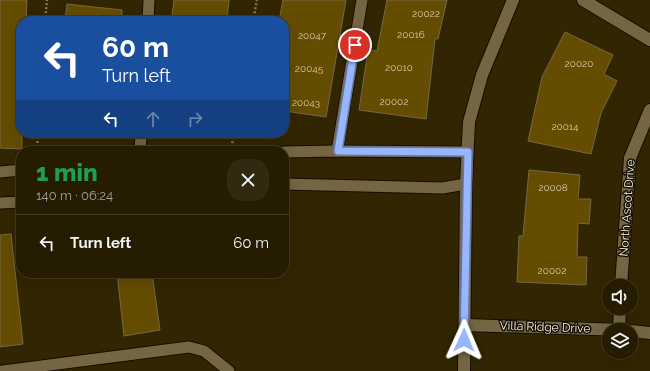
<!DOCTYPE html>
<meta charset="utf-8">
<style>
body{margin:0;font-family:Raleway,sans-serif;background:#322910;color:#f1f3f6;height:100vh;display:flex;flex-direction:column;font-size:15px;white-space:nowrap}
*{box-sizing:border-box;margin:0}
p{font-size:13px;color:#a4a199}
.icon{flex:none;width:22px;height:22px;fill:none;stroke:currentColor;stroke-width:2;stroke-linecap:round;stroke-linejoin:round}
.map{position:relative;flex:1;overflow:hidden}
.drawer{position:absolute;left:16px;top:146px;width:273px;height:132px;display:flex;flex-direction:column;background:#261c01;border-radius:16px;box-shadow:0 4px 16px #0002,0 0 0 1px #423a23}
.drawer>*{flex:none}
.banner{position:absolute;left:16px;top:16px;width:273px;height:122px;border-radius:16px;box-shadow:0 4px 16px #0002,0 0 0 1px #423a23;background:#1a4fa0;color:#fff;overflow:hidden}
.buttons{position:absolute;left:602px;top:279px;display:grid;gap:8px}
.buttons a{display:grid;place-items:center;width:36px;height:36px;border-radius:50%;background:#261c01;box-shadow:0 4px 16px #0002,0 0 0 1px #423a23;font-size:20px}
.pin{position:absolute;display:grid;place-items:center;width:34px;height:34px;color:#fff;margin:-17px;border:2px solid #fff;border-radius:50%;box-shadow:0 1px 4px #0007}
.me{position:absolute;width:44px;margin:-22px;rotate:1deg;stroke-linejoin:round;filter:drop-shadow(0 0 3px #0008)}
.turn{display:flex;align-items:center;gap:14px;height:84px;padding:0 20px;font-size:18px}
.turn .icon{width:52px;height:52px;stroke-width:2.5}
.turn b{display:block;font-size:28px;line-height:34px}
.lanes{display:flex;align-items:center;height:38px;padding:0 20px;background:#0003;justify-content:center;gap:20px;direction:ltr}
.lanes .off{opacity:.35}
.round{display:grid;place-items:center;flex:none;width:42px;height:42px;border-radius:16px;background:#322910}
.headline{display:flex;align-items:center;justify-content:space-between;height:68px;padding:0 20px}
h1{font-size:24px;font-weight:800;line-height:30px;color:#1e9e55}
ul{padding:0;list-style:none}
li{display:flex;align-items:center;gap:12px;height:56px;padding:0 20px;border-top:1px solid #423a23}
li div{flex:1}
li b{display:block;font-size:15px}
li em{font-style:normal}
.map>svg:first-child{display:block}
.building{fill:#644c00;stroke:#776845}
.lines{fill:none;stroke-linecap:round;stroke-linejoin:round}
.lane-casing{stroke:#180e00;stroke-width:13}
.street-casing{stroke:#180e00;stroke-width:14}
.path{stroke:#827759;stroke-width:2.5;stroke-dasharray:2 2;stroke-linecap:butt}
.lane{stroke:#756643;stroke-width:11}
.street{stroke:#756643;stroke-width:12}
.route-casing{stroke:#6376a4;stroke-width:10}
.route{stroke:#99b5fd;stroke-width:7}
.labels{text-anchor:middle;stroke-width:3;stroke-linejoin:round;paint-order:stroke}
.number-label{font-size:10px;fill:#d7caa9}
.street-label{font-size:12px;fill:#fdf4e1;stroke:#150f03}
</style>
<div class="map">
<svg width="650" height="371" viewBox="0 0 650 371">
<rect width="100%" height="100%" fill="#322501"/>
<g class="building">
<path d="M 0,0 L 27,0 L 26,21 L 21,21 L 22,149 L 0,148 Z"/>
<path d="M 174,0 L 229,0 L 227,20 L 172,16 Z"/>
<path d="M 283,0 L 346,0 L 326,117 L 284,111 L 284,21 L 279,21 Z"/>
<path d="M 387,0 L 447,0 L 438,39 L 435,39 L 426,119 L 359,110 L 368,50 L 377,51 Z"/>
<path d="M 67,4 L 122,10 L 122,21 L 65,21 Z"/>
<path d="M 565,32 L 613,55 L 604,74 L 617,81 L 601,113 L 591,154 L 528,141 L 542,77 Z"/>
<path d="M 529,170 L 580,175 L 578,199 L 591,199 L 589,224 L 578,223 L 577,257 L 587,257 L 586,285 L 517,282 L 519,236 L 523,236 Z"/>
<path d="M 11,234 L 23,344 L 0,347 L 0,235 Z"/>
<path d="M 117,273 L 152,273 L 160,330 L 124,336 Z"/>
</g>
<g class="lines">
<g class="lane-casing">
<g id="lane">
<path d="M 148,21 L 149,0"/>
<path d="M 140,151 L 141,133"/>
<path d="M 337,151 L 362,0"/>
<path d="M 284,152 L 337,151 L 467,152"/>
<path d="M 0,172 L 21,170"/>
<path d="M 284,184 L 442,188 L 466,184"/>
<path d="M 0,203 L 21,202"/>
<path d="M 3,371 L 189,347 L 204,351 L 229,371"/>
</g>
</g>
<g class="street-casing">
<g id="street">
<path d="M 583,0 L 650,40"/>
<path d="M 621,286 L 630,158 L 650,110"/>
<path d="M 465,325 L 625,330"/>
<path d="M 619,329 L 620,308"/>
<path d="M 631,331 L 650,333"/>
<path d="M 464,371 L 466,184 L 469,122 L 482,75 L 513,0"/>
</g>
</g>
<g class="path">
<path d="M 45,21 L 47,0"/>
<path d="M 253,21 L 257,0"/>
<path d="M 37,151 L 38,133"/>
<path d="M 231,151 L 234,133"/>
</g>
<use href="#lane" class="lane"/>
<use href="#street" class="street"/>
</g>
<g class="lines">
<g class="route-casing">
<path id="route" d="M 355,45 L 338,151 L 468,152 L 464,340"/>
</g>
<use href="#route" class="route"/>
</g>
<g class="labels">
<g class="number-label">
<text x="426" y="17">20022</text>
<text x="411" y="38">20016</text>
<text x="312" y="39">20047</text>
<text x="579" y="67">20020</text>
<text x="399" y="71">20010</text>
<text x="309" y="72">20045</text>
<text x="394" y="105">20002</text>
<text x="306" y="106">20043</text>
<text x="565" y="130">20014</text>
<text x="553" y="191">20008</text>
<text x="552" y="274">20002</text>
</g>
<g class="street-label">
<text transform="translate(627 208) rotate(-86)" y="4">North Ascot Drive</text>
<text transform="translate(545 327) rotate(2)" y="4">Villa Ridge Drive</text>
</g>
</g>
</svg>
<div class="buttons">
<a><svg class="icon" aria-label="sound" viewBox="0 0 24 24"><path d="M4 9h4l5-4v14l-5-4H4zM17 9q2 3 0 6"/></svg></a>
<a><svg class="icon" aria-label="layers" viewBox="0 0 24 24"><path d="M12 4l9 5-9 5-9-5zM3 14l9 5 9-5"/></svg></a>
</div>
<div class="pin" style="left:355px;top:45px;background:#d93025"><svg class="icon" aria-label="arrive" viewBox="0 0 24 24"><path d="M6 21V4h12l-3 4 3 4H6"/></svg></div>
<svg class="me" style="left:464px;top:340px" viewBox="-20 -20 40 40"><path d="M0-17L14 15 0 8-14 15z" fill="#99b5fd" stroke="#fff" stroke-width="4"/></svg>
<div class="banner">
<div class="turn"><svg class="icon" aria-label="left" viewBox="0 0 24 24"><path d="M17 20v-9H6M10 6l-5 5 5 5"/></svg><div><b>60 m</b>Turn left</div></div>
<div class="lanes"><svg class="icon" aria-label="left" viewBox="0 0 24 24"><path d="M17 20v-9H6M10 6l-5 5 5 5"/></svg><svg class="icon off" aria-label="ahead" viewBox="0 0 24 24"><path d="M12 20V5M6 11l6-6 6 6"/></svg><svg class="icon off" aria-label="right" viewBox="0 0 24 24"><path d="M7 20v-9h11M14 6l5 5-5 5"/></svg></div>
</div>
<section class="drawer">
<div class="headline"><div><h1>1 min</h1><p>140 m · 06:24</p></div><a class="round"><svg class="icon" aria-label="close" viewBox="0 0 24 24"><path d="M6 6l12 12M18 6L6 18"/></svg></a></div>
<ul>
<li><svg class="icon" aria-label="left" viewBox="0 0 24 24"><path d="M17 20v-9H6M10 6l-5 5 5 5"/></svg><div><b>Turn left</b></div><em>60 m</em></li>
</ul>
</section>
</div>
